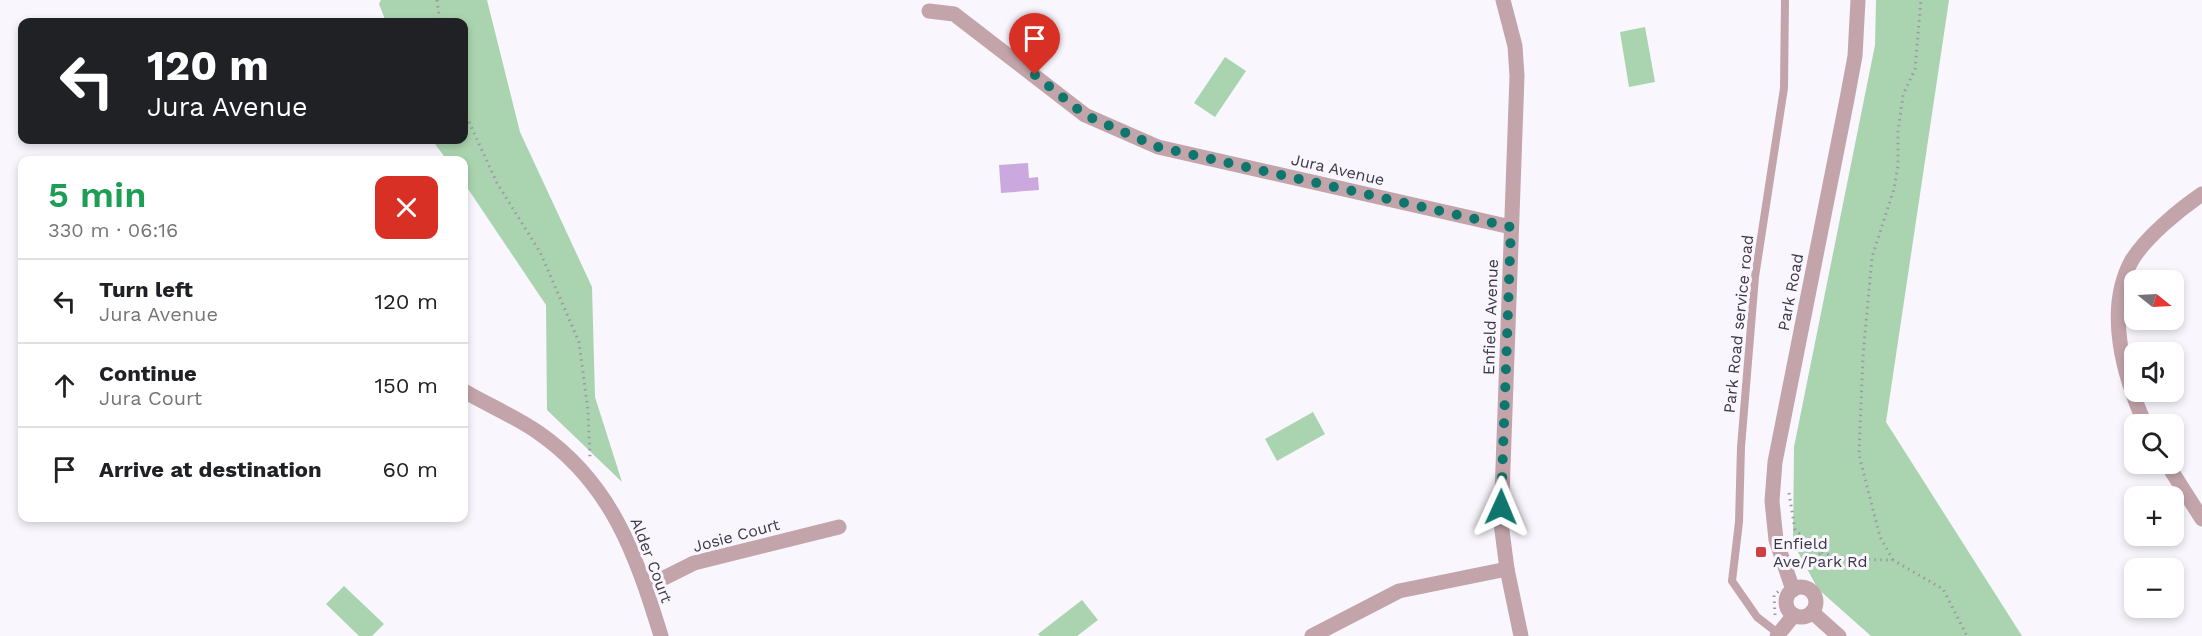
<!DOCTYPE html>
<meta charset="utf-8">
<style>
body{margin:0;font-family:"Work Sans",sans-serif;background:#f2f2f2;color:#202124;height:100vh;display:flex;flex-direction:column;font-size:22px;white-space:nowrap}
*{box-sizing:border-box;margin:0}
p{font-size:20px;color:#757577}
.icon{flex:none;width:33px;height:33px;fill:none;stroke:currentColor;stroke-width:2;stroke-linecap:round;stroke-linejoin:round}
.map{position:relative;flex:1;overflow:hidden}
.details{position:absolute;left:18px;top:156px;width:450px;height:366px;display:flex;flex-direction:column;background:#fff;border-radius:12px;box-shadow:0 3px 9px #0003}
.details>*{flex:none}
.hud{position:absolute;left:18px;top:18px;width:450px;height:126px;border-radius:12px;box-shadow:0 3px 9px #0003;background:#202124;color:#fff;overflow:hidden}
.needle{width:39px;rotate:108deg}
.buttons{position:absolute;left:2124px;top:270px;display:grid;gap:12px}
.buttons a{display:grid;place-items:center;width:60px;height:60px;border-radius:12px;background:#fff;box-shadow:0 3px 9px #0003;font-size:30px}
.pin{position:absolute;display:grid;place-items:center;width:51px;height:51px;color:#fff;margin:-62px -26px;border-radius:50% 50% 50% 0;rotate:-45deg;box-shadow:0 0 6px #0007}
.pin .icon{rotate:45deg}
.me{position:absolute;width:66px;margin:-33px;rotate:1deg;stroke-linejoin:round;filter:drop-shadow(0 0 4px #0008)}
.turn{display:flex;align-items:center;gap:21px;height:126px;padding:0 30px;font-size:27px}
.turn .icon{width:78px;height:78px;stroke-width:2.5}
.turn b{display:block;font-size:42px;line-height:51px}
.round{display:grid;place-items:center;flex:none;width:63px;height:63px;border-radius:12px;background:#f2f2f2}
.head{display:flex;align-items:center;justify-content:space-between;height:102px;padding:0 30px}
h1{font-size:36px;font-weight:600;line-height:45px;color:#1e9e55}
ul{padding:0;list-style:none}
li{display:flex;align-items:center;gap:18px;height:84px;padding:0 30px;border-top:2px solid #e0e0e0}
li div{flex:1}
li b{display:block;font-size:22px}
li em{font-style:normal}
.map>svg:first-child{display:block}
.green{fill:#aad4af}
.building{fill:#cba8de}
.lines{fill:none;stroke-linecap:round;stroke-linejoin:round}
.path{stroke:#9c99a4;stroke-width:3;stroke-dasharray:1.5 4.5;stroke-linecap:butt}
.service{stroke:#c3a4ab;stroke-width:8}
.minor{stroke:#c3a4ab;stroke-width:15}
.tertiary{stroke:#c3a4ab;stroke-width:15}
.route{stroke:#0f766e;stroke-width:10;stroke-dasharray:0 18}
.poi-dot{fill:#cf4046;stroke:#f9f6fe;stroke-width:2}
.labels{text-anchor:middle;stroke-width:6;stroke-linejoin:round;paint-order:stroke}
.street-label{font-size:16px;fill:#3b3745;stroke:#f9f6fe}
.poi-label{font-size:16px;fill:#3b3745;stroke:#f9f6fe;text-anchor:start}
</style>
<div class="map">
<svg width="2202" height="636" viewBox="0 0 2202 636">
<rect width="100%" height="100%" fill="#f9f6fe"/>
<g class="green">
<path d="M 381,0 L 487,0 L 520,132 L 592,287 L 595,397 L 622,482 L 547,410 L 546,305 L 464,183 L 464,160 L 447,160 L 432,140 L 464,140 L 464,22 L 386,22 L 379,4 Z"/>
<path d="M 1876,0 L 1949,0 L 1886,422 L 2022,636 L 1871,636 L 1818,589 L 1793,543 L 1794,447 L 1875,45 Z"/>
<path d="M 1645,27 L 1655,82 L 1629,87 L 1620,32 Z"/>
<path d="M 1225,57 L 1246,71 L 1215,117 L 1194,103 Z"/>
<path d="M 1313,412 L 1325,434 L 1277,461 L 1265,439 Z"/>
<path d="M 344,586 L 384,624 L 372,636 L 359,636 L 326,604 Z"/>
<path d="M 1082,600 L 1098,620 L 1077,636 L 1040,636 L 1038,634 Z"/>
</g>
<path class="building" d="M 1028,163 L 1029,178 L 1038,177 L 1039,190 L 1001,193 L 999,165 Z"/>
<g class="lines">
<g class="path">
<path d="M 437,0 L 440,22"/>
<path d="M 464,111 L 497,183 L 540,252 L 579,342 L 588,410 L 590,458"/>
<path d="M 1789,493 L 1795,530 L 1822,552 L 1839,559 L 1893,560 L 1943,589 L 1967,636"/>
<path d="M 1893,560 L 1880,537 L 1859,455 L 1863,356 L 1872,257 L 1894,189 L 1898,166 L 1898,132 L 1903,95 L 1915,69 L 1921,0"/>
<path d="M 1800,569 L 1822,552"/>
<path d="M 1775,615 L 1774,595 L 1779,591"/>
</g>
<path class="service" d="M 1779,634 L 1757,617 L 1732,581 L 1739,522 L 1741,447 L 1755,277 L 1784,88 L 1785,0"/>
<g class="minor">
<path d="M 1503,0 L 1515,46 L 1517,76 L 1501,523 L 1507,569 L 1521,636"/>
<path d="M 929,11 L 954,14 L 1085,115 L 1158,147 L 1511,227"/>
<path d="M 464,391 C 488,405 516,417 539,433 C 612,484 636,555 661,636"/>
<path d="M 2145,424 C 2124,377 2104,310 2132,260 C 2146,237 2180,209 2202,194"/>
<path d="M 2167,464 L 2202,519"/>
<path d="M 646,587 L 694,563 L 839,527"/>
<path d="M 1312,636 L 1399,591 L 1507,569"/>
<path d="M 1777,636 L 1794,615"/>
</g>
<g class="tertiary">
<circle cx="1801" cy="602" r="15"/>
<path d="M 1793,590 L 1776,540 L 1772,501 L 1775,462 L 1847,99 L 1855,56 L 1858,0"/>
<path d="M 1812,612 L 1839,636"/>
</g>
</g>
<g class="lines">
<path class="route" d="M 1035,75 L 1085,115 L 1158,147 L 1511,227 L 1501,507"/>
</g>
<rect class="poi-dot" x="1755" y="546" width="12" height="12" rx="3"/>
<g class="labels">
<g class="street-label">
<text transform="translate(1338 169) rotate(13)" y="6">Jura Avenue</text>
<text transform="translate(1790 292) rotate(-79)" y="6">Park Road</text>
<text transform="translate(1490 317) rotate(-88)" y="6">Enfield Avenue</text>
<text transform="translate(1738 324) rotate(-84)" y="6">Park Road service road</text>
<text transform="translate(736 535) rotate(-15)" y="6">Josie Court</text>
<text transform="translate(652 560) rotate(69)" y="6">Alder Court</text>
</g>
<g class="poi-label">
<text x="1773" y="549">Enfield<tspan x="1773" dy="18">Ave/Park Rd</tspan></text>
</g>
</g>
</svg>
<div class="buttons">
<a><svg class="needle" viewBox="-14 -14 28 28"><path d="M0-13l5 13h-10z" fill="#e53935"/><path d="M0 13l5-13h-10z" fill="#757577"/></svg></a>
<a><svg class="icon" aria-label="sound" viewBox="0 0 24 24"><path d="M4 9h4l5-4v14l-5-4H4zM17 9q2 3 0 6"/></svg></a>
<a><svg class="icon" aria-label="search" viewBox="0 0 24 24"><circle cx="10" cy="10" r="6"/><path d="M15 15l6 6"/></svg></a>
<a>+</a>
<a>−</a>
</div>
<div class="pin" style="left:1035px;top:75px;background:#d93025"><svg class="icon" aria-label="arrive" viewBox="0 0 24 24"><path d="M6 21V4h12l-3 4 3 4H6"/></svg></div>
<svg class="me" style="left:1501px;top:507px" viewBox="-20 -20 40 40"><path d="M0-17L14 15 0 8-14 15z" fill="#0f766e" stroke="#fff" stroke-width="4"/></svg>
<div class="hud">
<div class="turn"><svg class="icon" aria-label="left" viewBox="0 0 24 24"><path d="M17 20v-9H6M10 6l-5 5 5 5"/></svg><div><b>120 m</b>Jura Avenue</div></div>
</div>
<section class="details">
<div class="head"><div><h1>5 min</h1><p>330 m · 06:16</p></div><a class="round" style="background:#d93025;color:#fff"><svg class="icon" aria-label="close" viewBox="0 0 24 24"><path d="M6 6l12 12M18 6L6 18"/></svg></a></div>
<ul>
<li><svg class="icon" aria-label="left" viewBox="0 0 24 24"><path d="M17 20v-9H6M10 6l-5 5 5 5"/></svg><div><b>Turn left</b><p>Jura Avenue</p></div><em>120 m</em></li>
<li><svg class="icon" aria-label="ahead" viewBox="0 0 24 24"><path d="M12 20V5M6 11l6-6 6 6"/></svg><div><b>Continue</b><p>Jura Court</p></div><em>150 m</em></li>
<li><svg class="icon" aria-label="arrive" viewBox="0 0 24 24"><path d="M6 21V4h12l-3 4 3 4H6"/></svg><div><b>Arrive at destination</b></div><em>60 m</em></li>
</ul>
</section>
</div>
